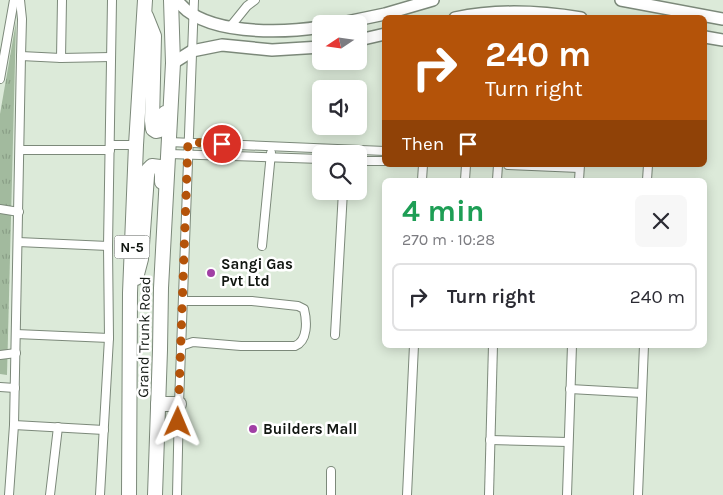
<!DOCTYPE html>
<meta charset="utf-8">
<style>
body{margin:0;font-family:Karla,sans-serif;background:#f7f7f7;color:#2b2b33;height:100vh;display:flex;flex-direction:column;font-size:19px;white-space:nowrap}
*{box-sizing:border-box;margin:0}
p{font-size:16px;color:#7c7c81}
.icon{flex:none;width:28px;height:28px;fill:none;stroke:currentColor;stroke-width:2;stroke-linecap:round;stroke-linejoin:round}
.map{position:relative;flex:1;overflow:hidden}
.drawer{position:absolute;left:382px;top:178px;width:325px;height:170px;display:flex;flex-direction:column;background:#fff;border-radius:8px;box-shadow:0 2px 12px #0003}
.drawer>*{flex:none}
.top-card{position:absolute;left:382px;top:15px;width:325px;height:152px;border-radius:8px;box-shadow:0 2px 12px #0003;background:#b45309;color:#fff;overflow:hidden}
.needle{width:32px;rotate:257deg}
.tools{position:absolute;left:312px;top:15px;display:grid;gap:10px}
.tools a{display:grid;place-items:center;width:55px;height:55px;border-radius:8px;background:#fff;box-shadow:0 2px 12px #0003;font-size:25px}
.pin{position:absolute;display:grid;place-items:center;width:42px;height:42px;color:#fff;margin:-21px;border:2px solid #fff;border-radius:50%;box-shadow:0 1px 5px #0007}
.me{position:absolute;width:55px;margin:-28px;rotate:1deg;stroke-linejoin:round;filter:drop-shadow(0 0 4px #0008)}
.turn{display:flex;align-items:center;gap:18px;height:105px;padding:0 20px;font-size:22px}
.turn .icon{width:65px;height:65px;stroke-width:2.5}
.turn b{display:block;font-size:35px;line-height:42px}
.then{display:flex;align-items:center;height:48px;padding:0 20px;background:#0003;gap:10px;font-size:19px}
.round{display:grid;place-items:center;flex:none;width:52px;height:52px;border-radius:8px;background:#f7f7f7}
.head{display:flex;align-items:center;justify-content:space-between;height:85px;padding:0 20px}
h1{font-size:30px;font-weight:700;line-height:38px;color:#1e9e55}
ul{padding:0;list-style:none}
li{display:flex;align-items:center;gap:15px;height:68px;margin:0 10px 8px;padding:0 10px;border:2px solid #e1e1e2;border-radius:8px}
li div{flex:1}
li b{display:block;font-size:19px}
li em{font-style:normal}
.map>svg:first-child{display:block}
.grass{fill:url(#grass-tufts)}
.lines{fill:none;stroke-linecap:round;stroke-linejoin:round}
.street-casing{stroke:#7c897a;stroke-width:10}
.secondary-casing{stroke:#7c897a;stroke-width:14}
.highway-casing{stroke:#7c897a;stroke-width:16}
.street{stroke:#fff;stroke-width:8}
.secondary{stroke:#fff;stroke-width:11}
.highway{stroke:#fff;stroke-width:14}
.route{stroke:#b45309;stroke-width:9;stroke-dasharray:0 16.2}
.poi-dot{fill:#a13fa5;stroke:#fff;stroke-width:2}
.labels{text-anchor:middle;stroke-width:5;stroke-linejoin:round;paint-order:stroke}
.shield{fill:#fff;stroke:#585c58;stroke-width:1}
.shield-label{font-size:14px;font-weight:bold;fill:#111611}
.poi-label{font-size:15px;font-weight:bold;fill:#111611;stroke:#fff;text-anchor:start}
.street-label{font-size:15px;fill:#111611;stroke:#fff}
</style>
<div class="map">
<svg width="723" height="495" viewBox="0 0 723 495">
<defs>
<pattern id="grass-tufts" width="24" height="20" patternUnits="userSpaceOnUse" patternTransform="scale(1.25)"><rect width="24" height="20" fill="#a2ba9e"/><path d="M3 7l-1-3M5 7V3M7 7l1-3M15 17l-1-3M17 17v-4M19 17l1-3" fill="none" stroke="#8a9f87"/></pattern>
</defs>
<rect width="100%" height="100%" fill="#dcead9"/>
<path class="grass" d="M 16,22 L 7,375 L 0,374 L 0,114 Z"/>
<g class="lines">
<g class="street-casing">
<g id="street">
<path d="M 230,27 L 247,6 L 255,0"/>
<path d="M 21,56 L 61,58 L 111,57"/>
<path d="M 61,58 L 62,0"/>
<path d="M 0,79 L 14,0"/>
<path d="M 169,142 L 385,151"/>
<path d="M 111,145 L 136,145"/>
<path d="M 20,150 L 110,150"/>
<path d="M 169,154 L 321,159"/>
<path d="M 359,161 L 385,161"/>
<path d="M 508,165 L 579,168"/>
<path d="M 422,180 L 423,165"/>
<path d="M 465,180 L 466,165"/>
<path d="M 497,180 L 498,165"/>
<path d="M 579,180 L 580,165"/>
<path d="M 647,180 L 648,165"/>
<path d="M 0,209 L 19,212"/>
<path d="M 18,242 L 108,246"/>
<path d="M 262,246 L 271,153"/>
<path d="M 16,334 L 109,338"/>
<path d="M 335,335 L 343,191"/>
<path d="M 181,346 L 193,342 L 241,346 L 295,346 C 308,341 307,321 304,309 L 298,306 L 252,301 L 183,301"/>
<path d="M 0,355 L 16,353"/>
<path d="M 0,387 L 15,388"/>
<path d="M 570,389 L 642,393"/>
<path d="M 14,425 L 104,430"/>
<path d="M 490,440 L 568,442"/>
<path d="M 9,495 L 14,425 L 21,56 L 22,19 L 20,0"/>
<path d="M 50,495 L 58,427"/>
<path d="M 100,495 L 109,338 L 108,246 L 112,0"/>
<path d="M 177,495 L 179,404 L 194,0"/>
<path d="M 331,495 L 331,471"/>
<path d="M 407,495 L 414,345"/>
<path d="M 489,495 L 493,345"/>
<path d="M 567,495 L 572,345"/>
<path d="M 638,495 L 644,345"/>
</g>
</g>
<g class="secondary-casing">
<g id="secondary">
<path d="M 177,0 C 202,36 282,33 321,27"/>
<path d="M 621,0 L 723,19"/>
<path d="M 455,18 C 497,9 539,11 581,18"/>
<path d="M 337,24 L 385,14 L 433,0"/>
<path d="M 705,37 L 723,40"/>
<path d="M 359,40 L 385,34"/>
<path d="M 173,63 L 192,51 L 222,45 L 272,50 L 321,47"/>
</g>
</g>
<g class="highway-casing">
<g id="highway">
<path d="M 146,16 L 154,36 L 152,121 L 153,129 L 156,131 C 166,130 164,121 165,113"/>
<path d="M 136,278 L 141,259 L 147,176 L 148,170 L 152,166 L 160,167 L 162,172 L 162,182"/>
<path d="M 158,404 L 179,404"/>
<path d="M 129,495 L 130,293 L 136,145 L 145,0"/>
<path d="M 155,495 L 160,350 L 161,288 L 173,63 L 171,0"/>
</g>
</g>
<use href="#street" class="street"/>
<use href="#secondary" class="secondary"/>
<use href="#highway" class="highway"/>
</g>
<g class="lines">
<path class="route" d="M 178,422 L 188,142 L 222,144"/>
</g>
<g class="poi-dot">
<circle cx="211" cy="273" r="5"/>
<circle cx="253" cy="429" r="5"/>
</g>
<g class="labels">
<rect class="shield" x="114.5" y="235.5" width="35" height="23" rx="4"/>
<g class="shield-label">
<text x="132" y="252">N-5</text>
</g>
<g class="poi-label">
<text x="221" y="269">Sangi Gas<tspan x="221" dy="17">Pvt Ltd</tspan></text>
<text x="263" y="434">Builders Mall</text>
</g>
<g class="street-label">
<text transform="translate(144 337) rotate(-89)" y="5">Grand Trunk Road</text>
</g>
</g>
</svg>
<div class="tools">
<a><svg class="needle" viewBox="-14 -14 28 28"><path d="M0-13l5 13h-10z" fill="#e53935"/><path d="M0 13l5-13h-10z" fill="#7c7c81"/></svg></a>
<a><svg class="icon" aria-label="sound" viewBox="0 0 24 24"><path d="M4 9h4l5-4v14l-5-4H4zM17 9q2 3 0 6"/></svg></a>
<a><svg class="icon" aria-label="search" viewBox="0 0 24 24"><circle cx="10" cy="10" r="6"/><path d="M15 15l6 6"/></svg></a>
</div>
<div class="pin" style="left:222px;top:144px;background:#d93025"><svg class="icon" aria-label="arrive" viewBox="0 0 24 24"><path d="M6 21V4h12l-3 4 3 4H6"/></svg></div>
<svg class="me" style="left:178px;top:422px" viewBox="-20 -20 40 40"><path d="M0-17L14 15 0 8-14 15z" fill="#b45309" stroke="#fff" stroke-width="4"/></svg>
<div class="top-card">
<div class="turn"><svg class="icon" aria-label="right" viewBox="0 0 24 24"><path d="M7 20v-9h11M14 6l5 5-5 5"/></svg><div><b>240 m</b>Turn right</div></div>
<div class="then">Then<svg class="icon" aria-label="arrive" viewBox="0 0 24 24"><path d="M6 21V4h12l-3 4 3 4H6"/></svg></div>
</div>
<section class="drawer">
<div class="head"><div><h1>4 min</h1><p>270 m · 10:28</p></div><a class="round"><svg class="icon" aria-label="close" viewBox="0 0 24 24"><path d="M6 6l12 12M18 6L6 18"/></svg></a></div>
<ul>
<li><svg class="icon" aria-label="right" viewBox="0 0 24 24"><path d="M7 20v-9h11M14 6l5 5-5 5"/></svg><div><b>Turn right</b></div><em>240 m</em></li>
</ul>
</section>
</div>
